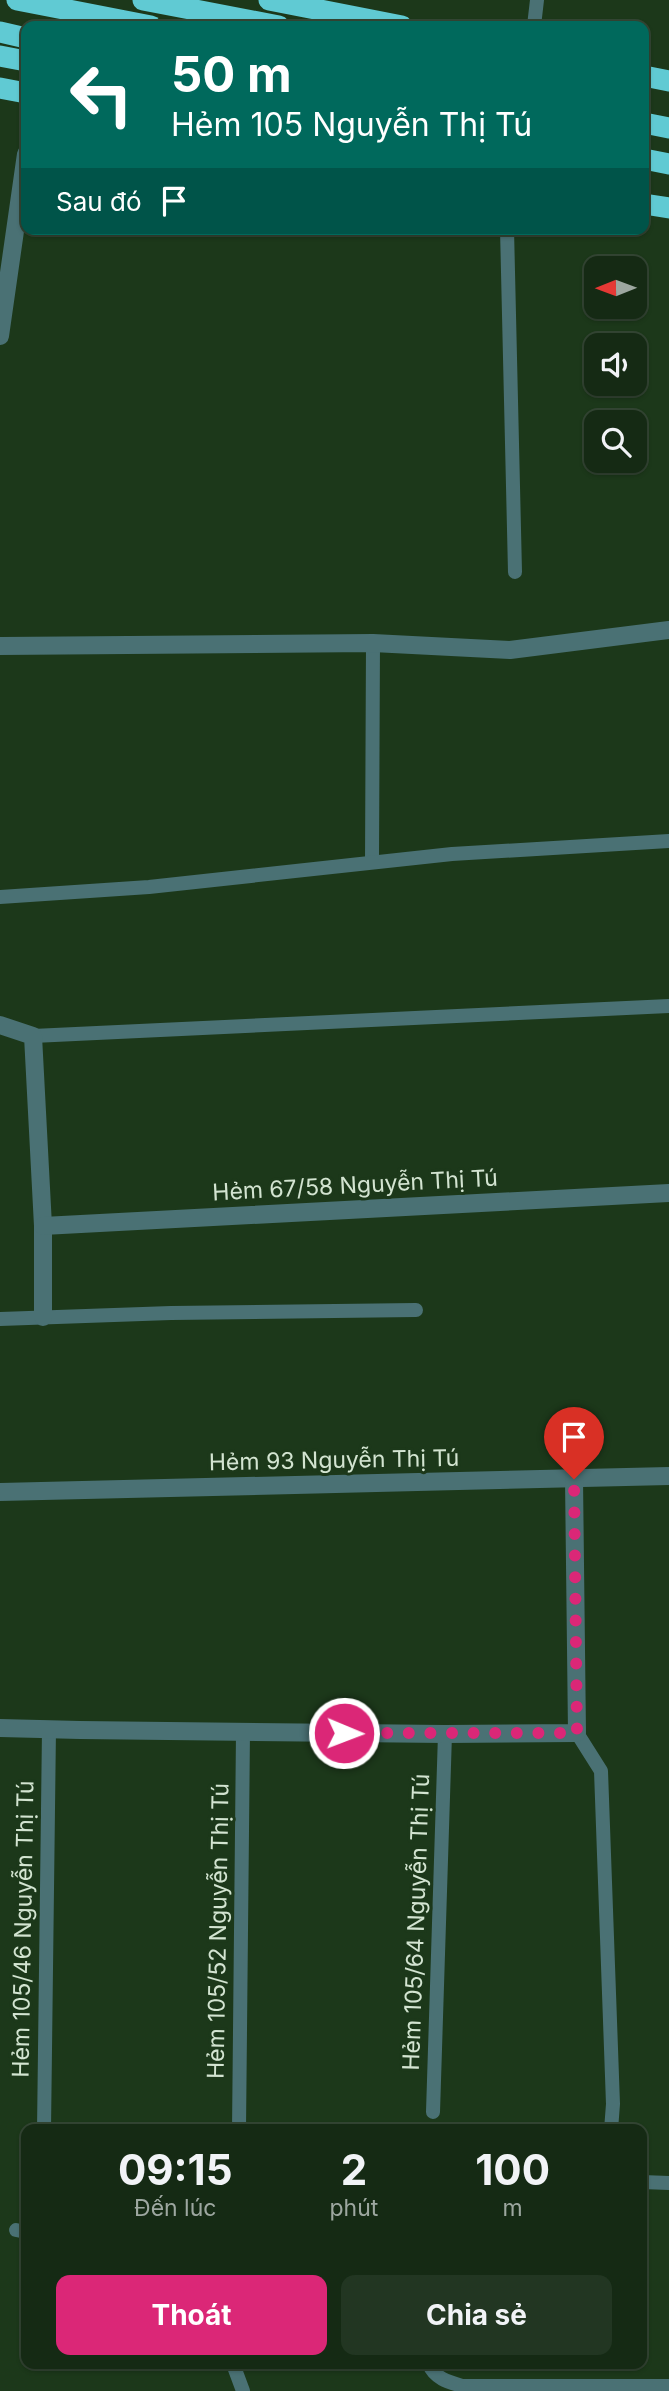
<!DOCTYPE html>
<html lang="vi">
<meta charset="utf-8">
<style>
body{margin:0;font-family:Inter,sans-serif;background:#223622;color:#f1f3f6;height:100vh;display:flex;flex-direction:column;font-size:26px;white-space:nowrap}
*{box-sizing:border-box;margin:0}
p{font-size:23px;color:#9da7a0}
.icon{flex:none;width:38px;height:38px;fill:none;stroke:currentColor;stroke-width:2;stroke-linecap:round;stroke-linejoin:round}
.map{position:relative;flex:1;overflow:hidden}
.sheet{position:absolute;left:21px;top:2124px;width:626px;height:245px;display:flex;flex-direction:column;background:#152a14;border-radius:14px;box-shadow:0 2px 5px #0004,0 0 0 2px #344634}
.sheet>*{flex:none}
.hud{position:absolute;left:21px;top:21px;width:628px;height:214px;border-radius:14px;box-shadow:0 2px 5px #0004,0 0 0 2px #344634;background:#00695c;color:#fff;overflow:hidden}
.needle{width:46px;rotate:269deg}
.controls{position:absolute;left:584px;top:256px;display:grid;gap:14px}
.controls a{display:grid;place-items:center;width:63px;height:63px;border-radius:14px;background:#152a14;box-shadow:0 2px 5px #0004,0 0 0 2px #344634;font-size:35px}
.pin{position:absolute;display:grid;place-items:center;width:60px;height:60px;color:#fff;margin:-72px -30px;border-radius:50% 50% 50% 0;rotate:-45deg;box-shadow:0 0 7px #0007}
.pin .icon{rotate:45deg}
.me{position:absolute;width:77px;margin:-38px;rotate:91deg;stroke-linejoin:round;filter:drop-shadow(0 0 5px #0008)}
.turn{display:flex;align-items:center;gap:24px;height:147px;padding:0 35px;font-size:32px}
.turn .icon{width:91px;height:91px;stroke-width:2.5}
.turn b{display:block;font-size:49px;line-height:60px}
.then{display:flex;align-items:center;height:66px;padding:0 35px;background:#0003;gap:14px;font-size:26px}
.eta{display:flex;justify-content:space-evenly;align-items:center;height:119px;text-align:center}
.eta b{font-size:42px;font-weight:700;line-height:49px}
.button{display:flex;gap:14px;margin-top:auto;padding:14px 35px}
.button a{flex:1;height:80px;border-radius:14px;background:#db2777;color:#fff;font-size:28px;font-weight:700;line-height:80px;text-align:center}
.button a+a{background:#223622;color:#f1f3f6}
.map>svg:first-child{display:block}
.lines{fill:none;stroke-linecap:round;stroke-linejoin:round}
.lane{stroke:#4a7174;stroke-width:14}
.street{stroke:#4a7174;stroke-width:18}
.highway{stroke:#60cad3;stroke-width:21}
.route{stroke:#db2777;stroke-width:12;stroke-dasharray:0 21.6}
.labels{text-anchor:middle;stroke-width:6;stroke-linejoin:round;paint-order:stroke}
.street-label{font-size:23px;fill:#d3e4d1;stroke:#1c381a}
</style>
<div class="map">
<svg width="669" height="2391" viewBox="0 0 669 2391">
<rect width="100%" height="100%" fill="#1c381a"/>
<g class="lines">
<g class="lane">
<path d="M 534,26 L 537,0"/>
<path d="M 507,229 L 515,572"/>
<path d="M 372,861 L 373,643"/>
<path d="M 0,897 L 149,887 L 452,854 L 669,841"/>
<path d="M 33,1036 L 669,1006"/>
<path d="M 0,1319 L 171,1313 L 416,1310"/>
<path d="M 577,1733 L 601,1771 L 613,2104 L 611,2130"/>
<path d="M 433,2112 L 445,1734"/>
<path d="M 44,2130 L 49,1729"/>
<path d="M 239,2130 L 243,1732"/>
<path d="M 642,2182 L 669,2183"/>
<path d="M 16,2230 L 26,2232"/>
<path d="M 233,2364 L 243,2391"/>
<path d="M 429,2364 C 434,2378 448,2382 462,2386 L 669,2386"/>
</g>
<g class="street">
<path d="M 0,336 L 26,154"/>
<path d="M 0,646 L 373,643 L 510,650 L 669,630"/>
<path d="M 0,1025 L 33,1036 L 43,1226 L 43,1317"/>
<path d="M 43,1226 L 669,1193"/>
<path d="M 0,1492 L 669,1476"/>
<path d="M 0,1728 L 80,1730 L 445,1734 L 577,1733 L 574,1479"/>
</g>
<g class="highway">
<path d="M 17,0 L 151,26"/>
<path d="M 143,0 L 279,26"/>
<path d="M 269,0 L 402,26"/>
<path d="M 0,32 L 26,38"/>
<path d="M 0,56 L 26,61"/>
<path d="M 644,76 L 669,81"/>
<path d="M 0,88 L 26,93"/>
<path d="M 644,123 L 669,128"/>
<path d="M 644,159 L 669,164"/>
<path d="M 644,204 L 669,208"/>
</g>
</g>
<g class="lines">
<path class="route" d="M 344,1733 L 577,1733 L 574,1479"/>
</g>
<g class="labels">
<g class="street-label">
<text transform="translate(355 1185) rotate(-3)" y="8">Hẻm 67/58 Nguyễn Thị Tú</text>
<text transform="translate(334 1460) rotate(-1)" y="8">Hẻm 93 Nguyễn Thị Tú</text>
<text transform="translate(416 1922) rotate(-88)" y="8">Hẻm 105/64 Nguyễn Thị Tú</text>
<text transform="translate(23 1929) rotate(-89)" y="8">Hẻm 105/46 Nguyễn Thị Tú</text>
<text transform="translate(218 1931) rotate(-89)" y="8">Hẻm 105/52 Nguyễn Thị Tú</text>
</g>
</g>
</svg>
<div class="controls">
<a><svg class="needle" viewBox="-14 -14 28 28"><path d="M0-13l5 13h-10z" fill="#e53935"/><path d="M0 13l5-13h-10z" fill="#9da7a0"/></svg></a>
<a><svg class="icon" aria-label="sound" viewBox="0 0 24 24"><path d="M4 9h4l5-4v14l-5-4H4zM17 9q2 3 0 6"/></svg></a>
<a><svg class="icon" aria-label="search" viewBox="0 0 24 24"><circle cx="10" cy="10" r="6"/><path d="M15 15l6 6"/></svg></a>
</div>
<div class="pin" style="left:574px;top:1479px;background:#d93025"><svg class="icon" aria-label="arrive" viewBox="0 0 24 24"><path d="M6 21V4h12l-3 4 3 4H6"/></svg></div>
<svg class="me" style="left:344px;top:1733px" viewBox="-20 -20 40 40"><circle r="17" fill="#db2777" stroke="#fff" stroke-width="3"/><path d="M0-11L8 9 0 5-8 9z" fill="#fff"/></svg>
<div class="hud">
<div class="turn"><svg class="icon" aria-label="left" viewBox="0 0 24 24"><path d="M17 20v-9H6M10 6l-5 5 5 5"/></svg><div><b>50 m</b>Hẻm 105 Nguyễn Thị Tú</div></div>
<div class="then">Sau đó<svg class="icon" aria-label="arrive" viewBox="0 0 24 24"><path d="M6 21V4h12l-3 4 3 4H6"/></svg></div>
</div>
<section class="sheet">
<div class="eta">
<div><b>09:15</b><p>Đến lúc</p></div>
<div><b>2</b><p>phút</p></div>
<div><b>100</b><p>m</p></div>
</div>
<div class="button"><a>Thoát</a><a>Chia sẻ</a></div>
</section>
</div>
